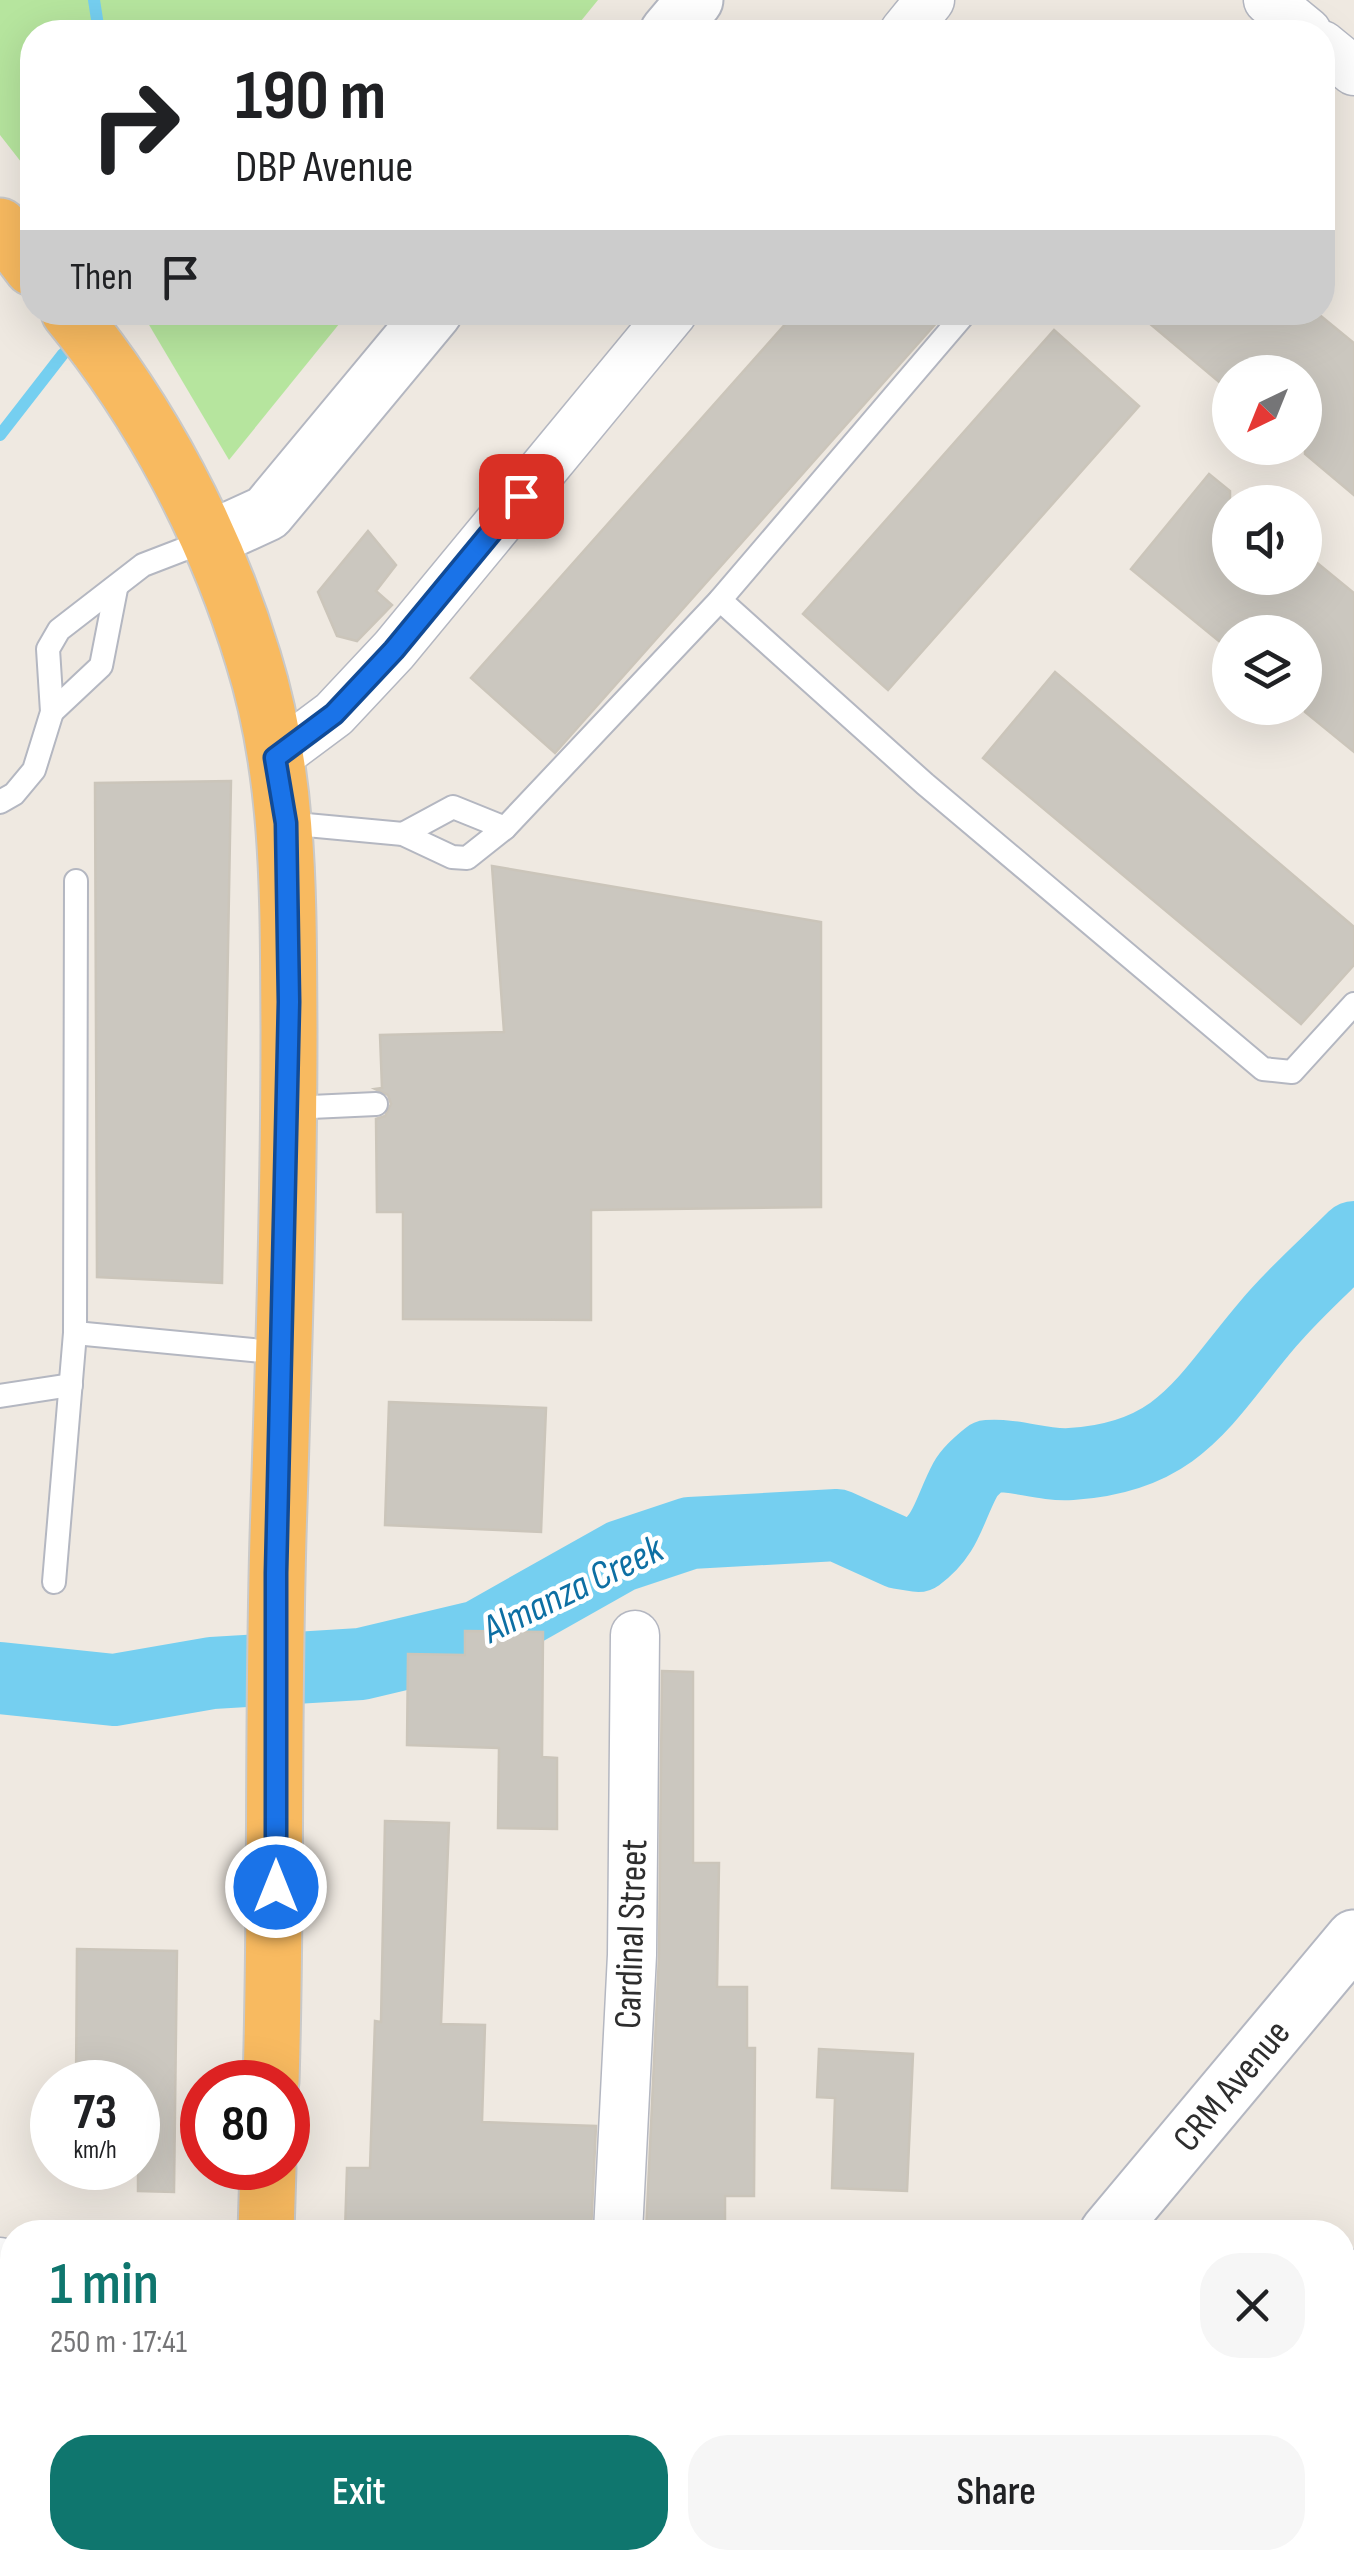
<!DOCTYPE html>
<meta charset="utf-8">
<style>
body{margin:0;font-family:"Sofia Sans Condensed",sans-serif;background:#f6f6f6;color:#202124;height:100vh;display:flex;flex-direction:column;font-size:38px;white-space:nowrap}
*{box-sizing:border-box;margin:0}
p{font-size:32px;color:#757577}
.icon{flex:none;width:55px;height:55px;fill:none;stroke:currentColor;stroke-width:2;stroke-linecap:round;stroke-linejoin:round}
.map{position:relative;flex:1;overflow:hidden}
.drawer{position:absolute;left:0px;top:2220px;width:1355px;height:350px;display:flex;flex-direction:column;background:#fff;border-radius:40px 40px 0 0;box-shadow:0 10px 40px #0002}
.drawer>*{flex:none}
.hud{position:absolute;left:20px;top:20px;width:1315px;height:305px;border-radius:40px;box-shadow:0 10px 40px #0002;background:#fff;color:#202124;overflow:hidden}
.needle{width:65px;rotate:223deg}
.tools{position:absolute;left:1212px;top:355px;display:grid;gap:20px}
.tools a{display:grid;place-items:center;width:110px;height:110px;border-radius:50%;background:#fff;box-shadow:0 10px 40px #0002;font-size:50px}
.speed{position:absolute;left:30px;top:2060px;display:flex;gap:20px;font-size:50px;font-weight:700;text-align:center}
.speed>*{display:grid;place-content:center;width:130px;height:130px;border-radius:50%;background:#fff;box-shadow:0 10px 40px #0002;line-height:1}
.speed small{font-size:25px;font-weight:400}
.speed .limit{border:15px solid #d22;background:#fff;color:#111}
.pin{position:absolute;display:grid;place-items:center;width:85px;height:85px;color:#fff;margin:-42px;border-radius:20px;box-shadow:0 5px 15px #0006}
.me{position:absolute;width:110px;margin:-55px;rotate:0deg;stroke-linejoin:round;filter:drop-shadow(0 0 8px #0008)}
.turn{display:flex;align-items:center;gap:35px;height:210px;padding:0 50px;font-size:45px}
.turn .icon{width:130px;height:130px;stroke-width:2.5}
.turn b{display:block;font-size:70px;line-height:85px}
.then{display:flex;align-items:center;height:95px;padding:0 50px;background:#0003;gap:20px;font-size:38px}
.round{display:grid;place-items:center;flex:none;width:105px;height:105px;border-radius:40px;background:#f6f6f6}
.overview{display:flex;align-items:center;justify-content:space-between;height:170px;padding:0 50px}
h1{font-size:60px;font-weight:600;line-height:75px;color:#0f766e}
.action{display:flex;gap:20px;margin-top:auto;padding:20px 50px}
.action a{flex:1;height:115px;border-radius:40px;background:#0f766e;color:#fff;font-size:40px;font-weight:600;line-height:115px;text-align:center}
.action a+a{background:#f6f6f6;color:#202124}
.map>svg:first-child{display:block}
.green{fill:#b6e59e}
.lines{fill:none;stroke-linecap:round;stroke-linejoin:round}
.stream{stroke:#75cff0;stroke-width:12}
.river{stroke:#75cff0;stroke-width:72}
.building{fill:#cbc7bf;stroke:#cbc5ba;stroke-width:2.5}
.service-casing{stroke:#b4b7c1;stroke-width:26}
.minor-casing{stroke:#b4b7c1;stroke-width:51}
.tertiary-casing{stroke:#b4b7c1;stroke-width:59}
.trunk-casing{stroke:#c9c9c9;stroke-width:59}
.service{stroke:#fff;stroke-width:22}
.minor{stroke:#fff;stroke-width:48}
.tertiary{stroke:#fff;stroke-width:55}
.trunk{stroke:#f8ba60;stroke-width:55}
.route-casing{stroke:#114b97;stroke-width:25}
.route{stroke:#1a73e8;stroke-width:18}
.labels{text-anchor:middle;stroke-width:9;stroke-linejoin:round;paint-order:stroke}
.street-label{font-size:38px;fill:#2e2e2e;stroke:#fff}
.water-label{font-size:40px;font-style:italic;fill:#0d6fa3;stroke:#fff}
</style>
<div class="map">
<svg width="1354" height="2570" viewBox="0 0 1354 2570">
<rect width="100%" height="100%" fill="#efe9e1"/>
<g class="green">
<path d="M 0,0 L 598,0 L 572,32 L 32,32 L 32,176 L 0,135 Z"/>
<path d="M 142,313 L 348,313 L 229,460 Z"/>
</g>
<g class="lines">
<g class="stream">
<path d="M 94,0 L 99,32"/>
<path d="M 0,435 L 63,354 L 77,342"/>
</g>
<path class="river" d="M 0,1678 L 114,1690 L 212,1673 L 361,1664 L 479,1636 L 621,1556 L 690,1533 L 837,1525 L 899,1553 L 918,1556 C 947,1535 949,1510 965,1480 C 970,1471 980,1463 988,1456 C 1016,1454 1042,1466 1071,1464 C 1181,1457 1204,1399 1268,1324 C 1294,1293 1325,1266 1354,1237"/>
</g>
<g class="building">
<path d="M 796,312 L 946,312 L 555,753 L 471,678 Z"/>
<path d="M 1136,312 L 1316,312 L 1354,343 L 1354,495 L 1305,454 L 1305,372 L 1230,372 L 1230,391 Z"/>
<path d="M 1054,330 L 1139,406 L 888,690 L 803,614 Z"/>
<path d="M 1209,474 L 1230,491 L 1230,578 L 1305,578 L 1305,553 L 1354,593 L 1354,752 L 1305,712 L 1305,632 L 1230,632 L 1230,650 L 1131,569 Z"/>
<path d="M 368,531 L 396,565 L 376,591 L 392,605 L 357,641 L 337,636 L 318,592 Z"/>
<path d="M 1055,672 L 1354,927 L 1354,965 L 1301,1024 L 983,758 Z"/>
<path d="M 231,781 L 222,1283 L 97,1277 L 95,783 Z"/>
<path d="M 492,866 L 821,922 L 821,1207 L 591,1210 L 591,1320 L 403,1319 L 403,1212 L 377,1212 L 376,1119 L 385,1116 L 391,1104 L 388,1095 L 375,1089 L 382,1088 L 380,1035 L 504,1032 Z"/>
<path d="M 389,1402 L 546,1408 L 541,1532 L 385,1525 Z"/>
<path d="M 465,1631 L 543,1632 L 542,1757 L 557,1758 L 557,1829 L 498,1828 L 499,1748 L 407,1745 L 408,1654 L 465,1655 Z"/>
<path d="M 662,1671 L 693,1672 L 693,1863 L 719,1863 L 717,1987 L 747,1987 L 747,2048 L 755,2048 L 754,2196 L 725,2196 L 725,2232 L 646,2232 L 659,1956 Z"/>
<path d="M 385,1821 L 449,1823 L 441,2024 L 485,2025 L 482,2122 L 596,2126 L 591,2232 L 345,2232 L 347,2168 L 370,2168 L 375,2021 L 381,2022 Z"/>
<path d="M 77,1949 L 177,1951 L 174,2192 L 138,2191 L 138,2082 L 76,2082 Z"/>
<path d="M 819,2049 L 913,2054 L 907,2191 L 832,2188 L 835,2098 L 817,2097 Z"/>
</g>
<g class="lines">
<g class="service-casing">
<g id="service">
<path d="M 720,600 L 925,784 L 1263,1069 L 1292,1072 L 1354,1004"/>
<path d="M 52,712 L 101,666 L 116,589"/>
<path d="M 0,802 L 14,794 L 34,770 L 52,712 L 48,649 L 59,630 L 143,565 L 208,540"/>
<path d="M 285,823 L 403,834 L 452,857 L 467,858 L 505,828 L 720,600 L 966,312"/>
<path d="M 403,834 L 453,807 L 505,828"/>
<path d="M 289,1108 L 376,1104"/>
<path d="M 75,1333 L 283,1353"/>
<path d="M 0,1396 L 71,1385"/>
<path d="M 54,1582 L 75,1333 L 76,881"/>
</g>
</g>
<g class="minor-casing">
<g id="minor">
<path d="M 1268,0 L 1307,32"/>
<path d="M 904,32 L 930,0"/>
<path d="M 1322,45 L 1354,71"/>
<path d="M 275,758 L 334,714 L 394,650 L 673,312"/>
<path d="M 618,2232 L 632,1955 L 635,1635"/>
<path d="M 0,2262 L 12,2265"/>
<path d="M 1342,2279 L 1354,2274"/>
<path d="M 1114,2570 L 1114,2558"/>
</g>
</g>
<g class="tertiary-casing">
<g id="tertiary">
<path d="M 668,32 L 695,0"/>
<path d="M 208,540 L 267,513 L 434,312"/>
<path d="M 1108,2232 L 1354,1938"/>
</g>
</g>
<g class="trunk-casing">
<g id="trunk">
<path d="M 0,226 L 32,268"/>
<path d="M 69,312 C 152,413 215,533 253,658 C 291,779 288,905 289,1030 C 289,1189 284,1347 279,1506 C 272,1698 277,1890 271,2082"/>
<path d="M 266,2232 L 268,2168"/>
<path d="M 262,2570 L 262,2558"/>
</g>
</g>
<use href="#service" class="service"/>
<use href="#minor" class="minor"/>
<use href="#tertiary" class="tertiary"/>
<use href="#trunk" class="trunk"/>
</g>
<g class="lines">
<g class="route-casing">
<path id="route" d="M 276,1887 L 276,1573 L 289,1002 L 286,823 L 275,758 L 334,714 L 394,650 L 521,496"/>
</g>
<use href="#route" class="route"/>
</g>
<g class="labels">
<g class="street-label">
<text transform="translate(630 1934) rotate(-88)" y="13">Cardinal Street</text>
<text transform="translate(1231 2085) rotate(-50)" y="13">CRM Avenue</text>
</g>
<g class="water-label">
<text transform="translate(572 1588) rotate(-26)" y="14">Almanza Creek</text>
</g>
</g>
</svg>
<div class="tools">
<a><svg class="needle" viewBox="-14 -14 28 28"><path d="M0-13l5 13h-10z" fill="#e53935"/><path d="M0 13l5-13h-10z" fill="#757577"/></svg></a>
<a><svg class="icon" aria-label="sound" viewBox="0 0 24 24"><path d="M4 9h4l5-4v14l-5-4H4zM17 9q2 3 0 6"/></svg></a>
<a><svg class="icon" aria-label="layers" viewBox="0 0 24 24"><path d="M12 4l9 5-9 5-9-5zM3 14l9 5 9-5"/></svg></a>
</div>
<div class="speed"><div>73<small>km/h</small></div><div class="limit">80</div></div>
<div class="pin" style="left:521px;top:496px;background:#d93025"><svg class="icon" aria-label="arrive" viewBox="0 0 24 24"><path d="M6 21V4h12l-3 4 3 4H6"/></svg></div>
<svg class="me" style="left:276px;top:1887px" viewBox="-20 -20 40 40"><circle r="17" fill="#1a73e8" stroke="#fff" stroke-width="3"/><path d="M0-11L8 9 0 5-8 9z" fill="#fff"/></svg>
<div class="hud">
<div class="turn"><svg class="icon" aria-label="right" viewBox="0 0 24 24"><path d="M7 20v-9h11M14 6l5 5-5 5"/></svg><div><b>190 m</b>DBP Avenue</div></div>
<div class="then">Then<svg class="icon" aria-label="arrive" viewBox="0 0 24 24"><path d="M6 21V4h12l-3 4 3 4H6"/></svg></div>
</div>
<section class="drawer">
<div class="overview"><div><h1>1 min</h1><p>250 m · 17:41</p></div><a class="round"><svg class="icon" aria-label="close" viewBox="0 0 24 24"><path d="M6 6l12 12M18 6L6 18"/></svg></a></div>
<div class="action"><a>Exit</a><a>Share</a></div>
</section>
</div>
